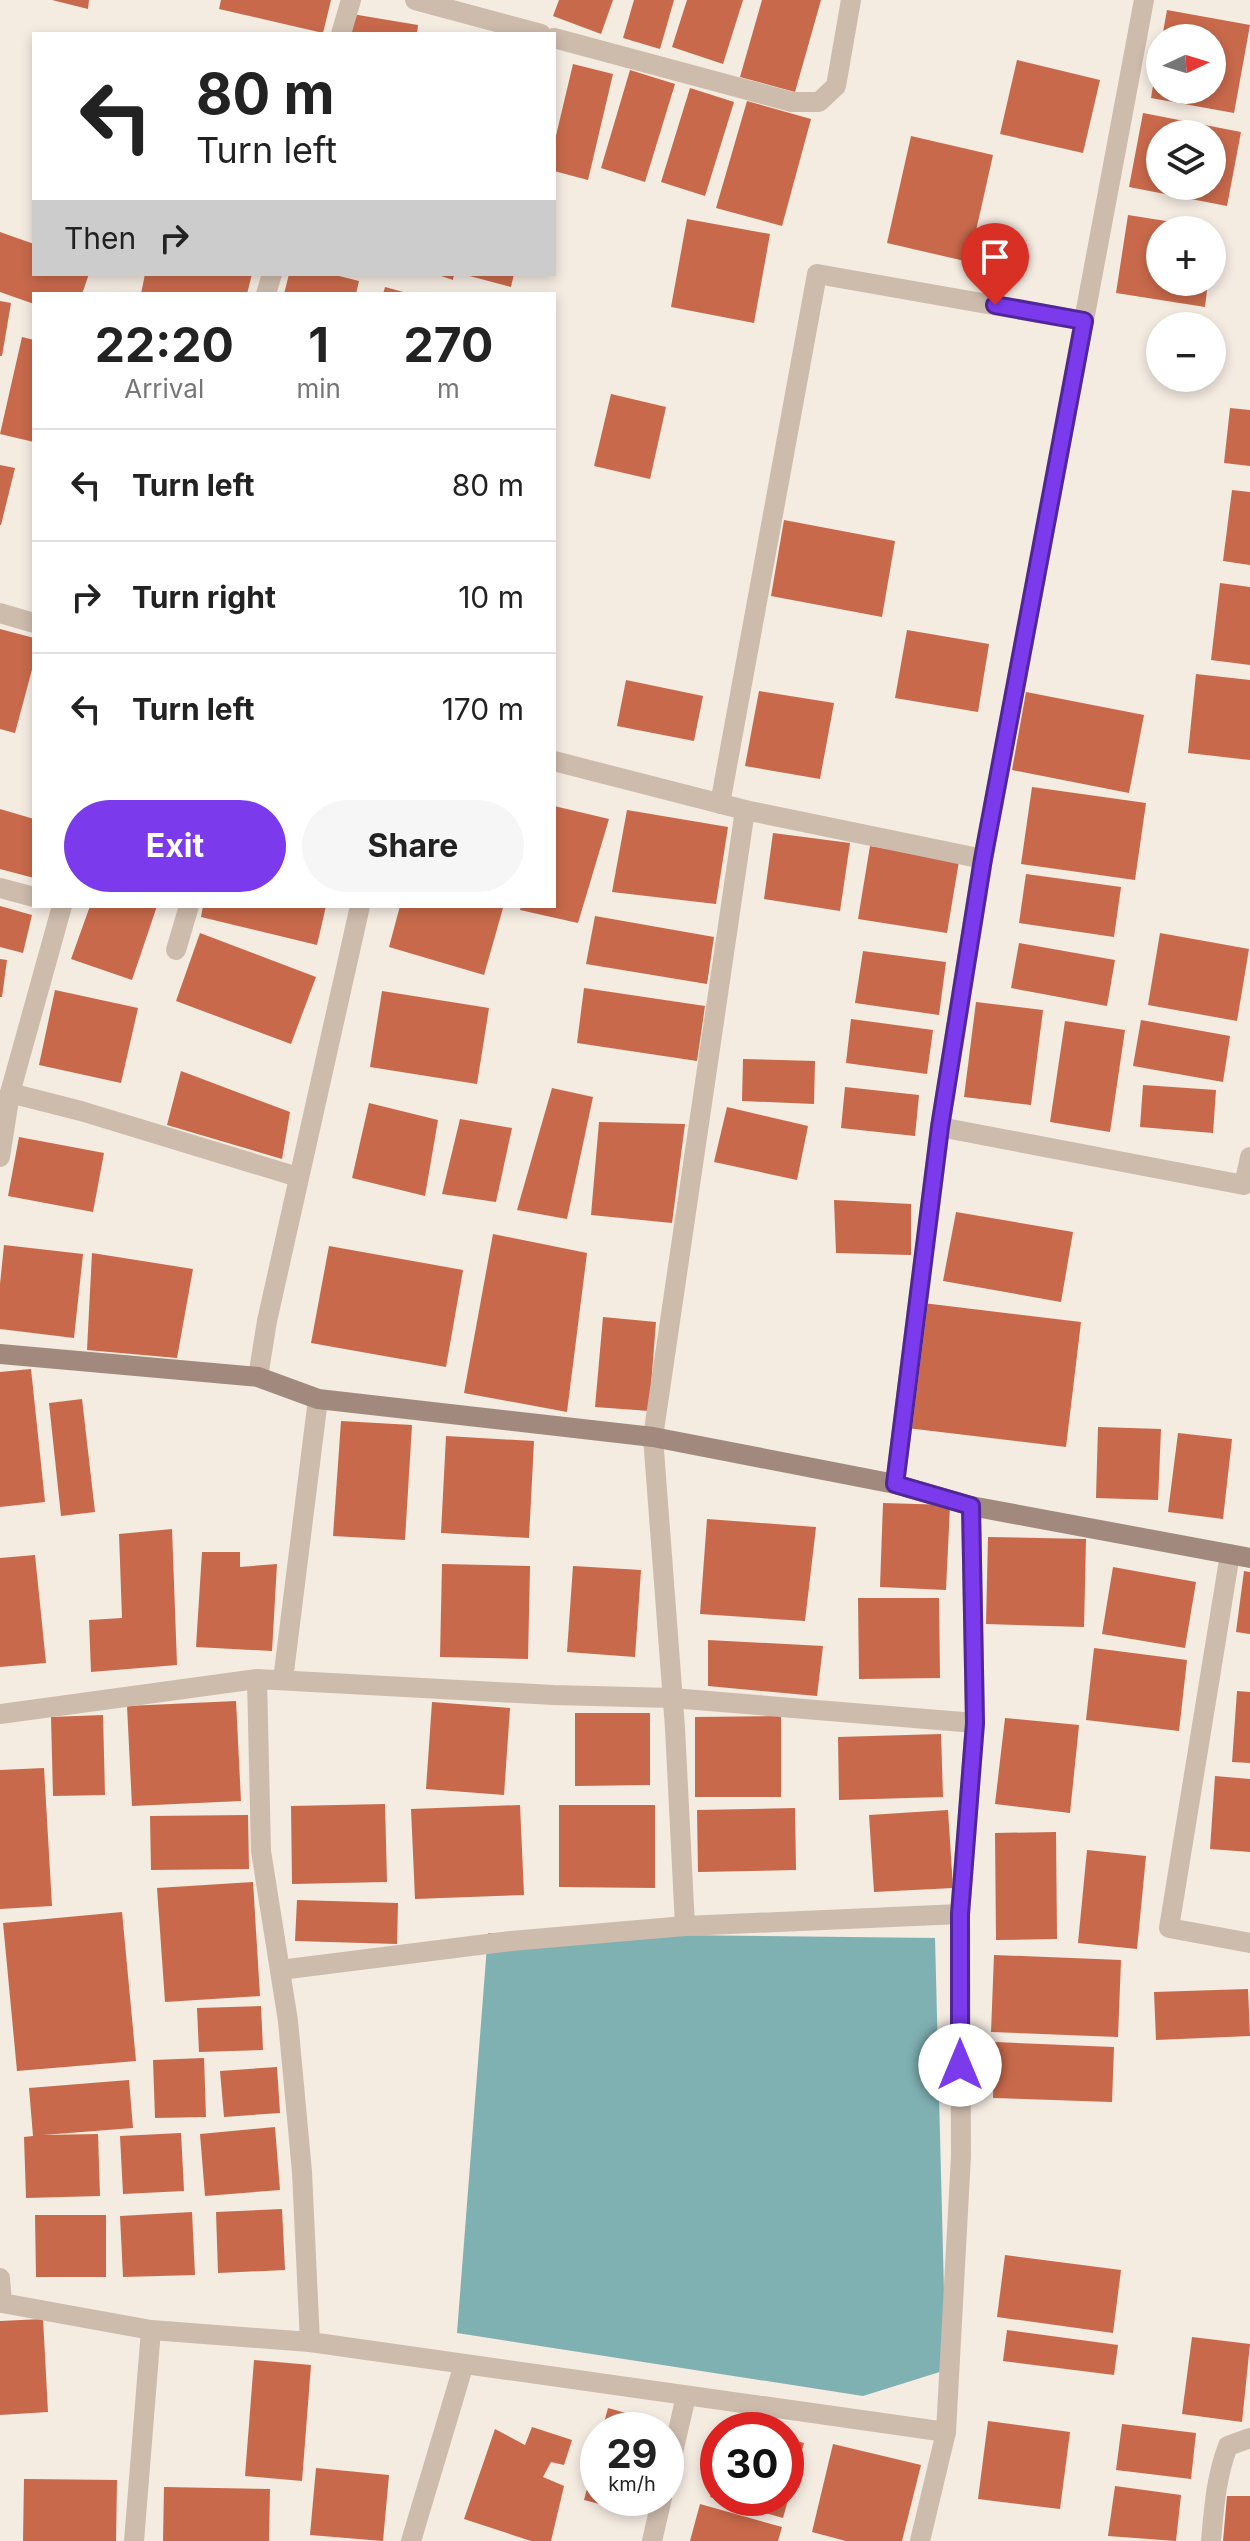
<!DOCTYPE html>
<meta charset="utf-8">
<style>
body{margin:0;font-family:Inter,sans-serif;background:#f6f6f6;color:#222;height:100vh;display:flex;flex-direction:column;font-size:30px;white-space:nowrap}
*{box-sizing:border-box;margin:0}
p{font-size:26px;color:#767676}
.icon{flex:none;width:44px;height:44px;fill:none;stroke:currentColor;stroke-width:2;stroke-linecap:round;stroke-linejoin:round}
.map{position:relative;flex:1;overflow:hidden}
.side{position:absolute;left:32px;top:292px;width:524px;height:616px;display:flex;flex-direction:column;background:#fff;border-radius:0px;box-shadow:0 4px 12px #0003}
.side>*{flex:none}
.banner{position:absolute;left:32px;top:32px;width:524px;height:244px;border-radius:0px;box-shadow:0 4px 12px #0003;background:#fff;color:#222;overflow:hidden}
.needle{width:52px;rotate:86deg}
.buttons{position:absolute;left:1146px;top:24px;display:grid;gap:16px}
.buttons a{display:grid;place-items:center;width:80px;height:80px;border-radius:50%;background:#fff;box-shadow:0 4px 12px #0003;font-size:40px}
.speed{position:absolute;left:580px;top:2412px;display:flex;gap:16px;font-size:40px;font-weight:700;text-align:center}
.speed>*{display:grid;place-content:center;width:104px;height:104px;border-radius:50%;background:#fff;box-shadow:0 4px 12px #0003;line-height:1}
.speed small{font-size:20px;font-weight:400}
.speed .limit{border:12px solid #d22;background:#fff;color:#111}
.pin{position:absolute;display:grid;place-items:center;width:68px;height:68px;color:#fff;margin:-82px -34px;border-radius:50% 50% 50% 0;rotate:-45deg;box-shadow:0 0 8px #0007}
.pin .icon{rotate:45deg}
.me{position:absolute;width:88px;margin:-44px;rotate:0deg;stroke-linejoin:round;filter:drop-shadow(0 0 6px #0008)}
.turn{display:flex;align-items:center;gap:28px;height:168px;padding:0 32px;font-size:36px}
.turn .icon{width:104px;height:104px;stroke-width:2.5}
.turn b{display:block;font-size:56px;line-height:68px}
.then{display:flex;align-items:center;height:76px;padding:0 32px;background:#0003;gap:16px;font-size:30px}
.eta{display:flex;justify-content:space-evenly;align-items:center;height:136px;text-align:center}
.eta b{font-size:48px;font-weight:700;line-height:56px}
.primary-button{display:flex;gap:16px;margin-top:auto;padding:16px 32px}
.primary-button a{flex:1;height:92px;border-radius:48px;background:#7c3aed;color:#fff;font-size:32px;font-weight:700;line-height:92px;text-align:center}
.primary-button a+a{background:#f6f6f6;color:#222}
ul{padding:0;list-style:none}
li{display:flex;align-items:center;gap:24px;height:112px;padding:0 32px;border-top:2px solid #e0e0e0}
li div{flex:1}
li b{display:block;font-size:30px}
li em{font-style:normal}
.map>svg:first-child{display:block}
.water{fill:#7fb0b2}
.building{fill:#c8694b;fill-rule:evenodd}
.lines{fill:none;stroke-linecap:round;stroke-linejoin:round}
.street{stroke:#cdbbac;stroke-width:20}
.secondary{stroke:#a18a7d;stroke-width:20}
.route-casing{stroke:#51269a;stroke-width:20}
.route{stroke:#7c3aed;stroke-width:14}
</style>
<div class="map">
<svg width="1250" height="2541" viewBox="0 0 1250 2541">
<rect width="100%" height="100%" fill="#f4ebe1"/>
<path class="water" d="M 488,1933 L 935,1938 L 946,2370 L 863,2396 L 457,2333 Z"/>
<g class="building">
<path d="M 52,0 L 89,0 L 88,9 Z"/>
<path d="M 221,0 L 331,0 L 323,33 L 219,9 Z"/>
<path d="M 559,0 L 613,0 L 601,34 L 553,16 Z"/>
<path d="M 634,0 L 674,0 L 660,49 L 623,38 Z"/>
<path d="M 687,0 L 743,0 L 723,64 L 672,47 Z"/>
<path d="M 762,0 L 821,0 L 795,92 L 740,77 Z"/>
<path d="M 1167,10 L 1250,25 L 1234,113 L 1151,98 L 1158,55 L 1160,90 L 1212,90 L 1212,38 L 1162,38 Z"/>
<path d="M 352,14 L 418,25 L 417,34 L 349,34 Z"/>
<path d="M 1017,60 L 1100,80 L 1083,153 L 1000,134 Z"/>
<path d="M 573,64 L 613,74 L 588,180 L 554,171 L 554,144 Z"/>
<path d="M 630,70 L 675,84 L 645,182 L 601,168 Z"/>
<path d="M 690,88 L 734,102 L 705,196 L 661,182 Z"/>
<path d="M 747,101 L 811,119 L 782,226 L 716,208 Z"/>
<path d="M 1143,113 L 1241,132 L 1227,206 L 1129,187 ZM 1160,134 L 1212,134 L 1212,186 L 1160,186 Z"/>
<path d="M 911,136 L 993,155 L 969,262 L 887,243 Z"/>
<path d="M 1128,215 L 1210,228 L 1160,230 L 1160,282 L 1208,282 L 1205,307 L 1116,293 Z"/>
<path d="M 687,219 L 770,234 L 754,323 L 671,307 Z"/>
<path d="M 0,232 L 34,244 L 34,274 L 89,274 L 82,294 L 34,294 L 34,304 L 0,292 Z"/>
<path d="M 145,274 L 252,274 L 247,294 L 141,294 Z"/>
<path d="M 289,274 L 331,274 L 359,281 L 356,294 L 284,294 Z"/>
<path d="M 435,274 L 454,274 L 453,280 Z"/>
<path d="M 462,274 L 514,274 L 511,287 Z"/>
<path d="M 385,287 L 407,293 L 406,294 L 383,294 Z"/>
<path d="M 0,301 L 11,303 L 2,356 L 0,356 Z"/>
<path d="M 22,337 L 34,340 L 34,442 L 0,434 Z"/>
<path d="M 611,394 L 666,407 L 650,479 L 594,466 Z"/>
<path d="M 1230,408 L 1250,410 L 1250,466 L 1224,463 Z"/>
<path d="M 0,465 L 15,468 L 1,525 L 0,525 Z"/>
<path d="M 1232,490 L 1250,492 L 1250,565 L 1223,561 Z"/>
<path d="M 784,520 L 895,541 L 882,617 L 771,596 Z"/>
<path d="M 1220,583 L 1250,587 L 1250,665 L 1211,660 Z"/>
<path d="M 0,629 L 34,638 L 34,662 L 15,733 L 0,729 Z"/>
<path d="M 907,630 L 989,644 L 978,712 L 895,698 Z"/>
<path d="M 1196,674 L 1250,680 L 1250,760 L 1188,753 Z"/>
<path d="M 626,680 L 703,696 L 694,741 L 617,726 Z"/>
<path d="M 759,691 L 834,703 L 820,779 L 745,766 Z"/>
<path d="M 1026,692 L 1144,715 L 1129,793 L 1012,770 Z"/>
<path d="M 1032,787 L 1146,803 L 1135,880 L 1021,864 Z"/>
<path d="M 554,806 L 609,819 L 578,923 L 520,910 L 521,906 L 554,906 Z"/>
<path d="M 0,809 L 34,819 L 34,878 L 0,869 Z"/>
<path d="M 627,810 L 728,827 L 716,904 L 612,892 Z"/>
<path d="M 773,833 L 850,843 L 840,911 L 764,899 Z"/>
<path d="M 870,846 L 959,861 L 947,933 L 858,919 Z"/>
<path d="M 1026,874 L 1121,887 L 1114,937 L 1019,923 Z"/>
<path d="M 0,906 L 32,915 L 23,953 L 0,947 Z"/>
<path d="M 90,906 L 157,906 L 132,980 L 71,959 Z"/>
<path d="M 203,906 L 326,906 L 317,945 L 201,917 Z"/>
<path d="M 400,906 L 495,906 L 503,908 L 484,975 L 389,947 Z"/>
<path d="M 595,916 L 714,937 L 707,984 L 586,964 Z"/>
<path d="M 200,933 L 316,977 L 291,1044 L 176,1001 Z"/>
<path d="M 1160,933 L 1249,949 L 1237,1021 L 1148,1005 Z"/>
<path d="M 1019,943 L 1115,960 L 1107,1006 L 1011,988 Z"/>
<path d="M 863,951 L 946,962 L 939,1015 L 855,1003 Z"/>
<path d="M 0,959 L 7,960 L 2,997 L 0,997 Z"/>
<path d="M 584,988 L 705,1006 L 697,1061 L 577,1043 Z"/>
<path d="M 55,990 L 138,1008 L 121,1083 L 39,1065 Z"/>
<path d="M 382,991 L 489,1008 L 477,1084 L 370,1067 Z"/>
<path d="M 976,1002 L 1043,1010 L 1031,1105 L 964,1097 Z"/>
<path d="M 851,1019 L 933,1030 L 927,1074 L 846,1063 Z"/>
<path d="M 1141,1020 L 1230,1036 L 1223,1082 L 1133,1066 Z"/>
<path d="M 1065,1021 L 1125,1030 L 1110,1132 L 1050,1122 Z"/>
<path d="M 743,1059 L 815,1061 L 814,1104 L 742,1101 Z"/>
<path d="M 181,1071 L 290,1112 L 282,1159 L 167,1125 Z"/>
<path d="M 1143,1085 L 1216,1090 L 1213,1133 L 1140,1127 Z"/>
<path d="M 845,1087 L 919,1095 L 915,1136 L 841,1128 Z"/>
<path d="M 552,1088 L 593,1097 L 567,1219 L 517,1210 Z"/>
<path d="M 369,1103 L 438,1120 L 425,1196 L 352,1178 Z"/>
<path d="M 727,1107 L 808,1126 L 797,1180 L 714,1162 Z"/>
<path d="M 460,1119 L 512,1128 L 496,1202 L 442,1194 Z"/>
<path d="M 599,1122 L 685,1124 L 672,1223 L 591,1215 Z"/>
<path d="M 19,1137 L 104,1153 L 93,1212 L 8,1196 Z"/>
<path d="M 834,1200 L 911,1204 L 911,1255 L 836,1253 Z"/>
<path d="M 956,1212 L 1073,1232 L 1061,1302 L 943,1281 Z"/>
<path d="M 493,1234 L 587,1253 L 567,1412 L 464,1393 Z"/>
<path d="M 4,1245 L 83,1254 L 74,1338 L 0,1329 L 0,1284 Z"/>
<path d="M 329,1246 L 463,1270 L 446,1367 L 311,1343 Z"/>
<path d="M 92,1253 L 193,1269 L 177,1358 L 87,1350 Z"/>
<path d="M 923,1303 L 1081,1322 L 1066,1447 L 907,1428 Z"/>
<path d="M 603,1317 L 656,1322 L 649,1411 L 595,1407 Z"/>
<path d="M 31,1369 L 45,1502 L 0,1507 L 0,1372 Z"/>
<path d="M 82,1399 L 95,1512 L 61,1516 L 49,1403 Z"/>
<path d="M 341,1421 L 412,1425 L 405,1540 L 333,1536 Z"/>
<path d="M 1098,1427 L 1161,1429 L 1158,1500 L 1096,1498 Z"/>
<path d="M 1178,1433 L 1232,1439 L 1223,1519 L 1168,1512 Z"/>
<path d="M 446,1436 L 534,1441 L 529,1538 L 441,1533 Z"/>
<path d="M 883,1503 L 950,1505 L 946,1590 L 880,1587 Z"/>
<path d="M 707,1519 L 816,1527 L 805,1621 L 700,1614 Z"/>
<path d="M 172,1529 L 177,1665 L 91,1672 L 89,1620 L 122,1618 L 119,1534 Z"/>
<path d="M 988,1537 L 1086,1539 L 1084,1627 L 986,1624 Z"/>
<path d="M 202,1552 L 240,1552 L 240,1567 L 277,1564 L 272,1651 L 196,1647 Z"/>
<path d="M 35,1555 L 46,1663 L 0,1667 L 0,1558 Z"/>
<path d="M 442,1564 L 530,1566 L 528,1659 L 440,1657 Z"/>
<path d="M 573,1566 L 641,1570 L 635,1657 L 567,1652 Z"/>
<path d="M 1113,1567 L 1196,1582 L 1185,1648 L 1102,1634 Z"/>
<path d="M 1244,1571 L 1250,1572 L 1250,1634 L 1236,1632 Z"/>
<path d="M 858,1598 L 939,1598 L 940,1678 L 859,1679 Z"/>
<path d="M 708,1640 L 823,1646 L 817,1696 L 708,1686 Z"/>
<path d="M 1094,1648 L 1187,1660 L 1179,1731 L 1086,1720 Z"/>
<path d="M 1237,1691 L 1250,1692 L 1250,1763 L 1232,1762 Z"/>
<path d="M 236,1701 L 241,1801 L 132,1806 L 127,1706 Z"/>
<path d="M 432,1702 L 510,1708 L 504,1795 L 426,1789 Z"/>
<path d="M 575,1713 L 650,1713 L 650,1785 L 575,1786 Z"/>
<path d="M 103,1715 L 105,1795 L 53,1796 L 51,1717 Z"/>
<path d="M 781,1716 L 781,1797 L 695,1797 L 695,1717 Z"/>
<path d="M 1005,1718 L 1079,1725 L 1070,1813 L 995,1804 Z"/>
<path d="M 941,1734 L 943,1797 L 839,1800 L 838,1737 Z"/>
<path d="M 44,1768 L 52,1906 L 0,1909 L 0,1770 Z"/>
<path d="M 1215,1776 L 1250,1779 L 1250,1852 L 1210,1849 Z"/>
<path d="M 385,1804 L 387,1882 L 292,1884 L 291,1806 Z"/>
<path d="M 520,1805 L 524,1895 L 415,1899 L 411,1809 Z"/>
<path d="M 559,1805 L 655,1805 L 655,1888 L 559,1887 Z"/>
<path d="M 795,1808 L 796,1870 L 698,1872 L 697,1810 Z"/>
<path d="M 948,1810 L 953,1888 L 874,1892 L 869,1815 Z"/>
<path d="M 248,1815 L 249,1869 L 151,1870 L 150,1816 Z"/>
<path d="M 1056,1832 L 1057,1939 L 996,1940 L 995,1833 Z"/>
<path d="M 1087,1850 L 1146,1856 L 1137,1949 L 1078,1943 Z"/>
<path d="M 253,1882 L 260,1996 L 165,2002 L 157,1888 Z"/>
<path d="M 297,1900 L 398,1903 L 397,1944 L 295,1941 Z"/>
<path d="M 122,1912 L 136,2061 L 17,2071 L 3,1923 Z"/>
<path d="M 994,1955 L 1121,1960 L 1118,2037 L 991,2032 Z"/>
<path d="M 1248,1989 L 1250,2036 L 1156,2040 L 1154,1992 Z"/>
<path d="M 261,2006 L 263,2050 L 199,2052 L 197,2008 Z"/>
<path d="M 995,2042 L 1114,2047 L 1112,2102 L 993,2098 Z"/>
<path d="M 204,2058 L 206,2117 L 155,2118 L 153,2060 Z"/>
<path d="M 277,2067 L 280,2113 L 224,2117 L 220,2071 Z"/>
<path d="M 129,2080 L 133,2128 L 43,2135 L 98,2134 L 100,2196 L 26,2198 L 24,2137 L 33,2136 L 29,2088 Z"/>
<path d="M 275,2127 L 280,2190 L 205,2196 L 200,2134 Z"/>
<path d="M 181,2133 L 184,2191 L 123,2194 L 120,2136 Z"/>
<path d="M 282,2209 L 285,2270 L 218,2273 L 216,2212 Z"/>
<path d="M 192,2212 L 195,2275 L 123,2277 L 120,2216 Z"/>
<path d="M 35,2215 L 106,2215 L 106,2277 L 36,2277 Z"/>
<path d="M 1005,2255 L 1121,2270 L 1113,2333 L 997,2317 Z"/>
<path d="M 43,2319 L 48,2412 L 0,2415 L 0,2321 Z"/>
<path d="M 1007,2330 L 1118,2345 L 1114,2375 L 1003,2361 Z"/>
<path d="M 1192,2337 L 1250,2344 L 1242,2422 L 1182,2414 Z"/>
<path d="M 254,2360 L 311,2365 L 302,2481 L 245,2476 Z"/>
<path d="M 608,2408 L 662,2423 L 660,2430 L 602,2430 Z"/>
<path d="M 988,2421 L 1070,2432 L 1060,2509 L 978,2499 Z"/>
<path d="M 732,2423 L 754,2429 L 754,2430 L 729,2430 Z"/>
<path d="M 1122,2424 L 1196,2433 L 1191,2479 L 1116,2470 Z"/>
<path d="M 532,2427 L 572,2440 L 564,2465 L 551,2462 L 543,2477 L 564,2486 L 551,2541 L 531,2541 L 464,2519 L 495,2429 L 525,2445 Z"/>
<path d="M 786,2438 L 804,2443 L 783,2518 L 710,2497 L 717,2472 L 718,2498 L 786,2498 Z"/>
<path d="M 833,2444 L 921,2465 L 902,2541 L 846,2541 L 812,2532 Z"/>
<path d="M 597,2451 L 598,2498 L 641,2498 L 637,2514 L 584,2500 Z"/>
<path d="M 316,2468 L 389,2475 L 383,2541 L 310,2535 Z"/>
<path d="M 24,2479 L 117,2480 L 116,2541 L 23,2541 Z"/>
<path d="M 1115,2486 L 1181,2495 L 1176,2541 L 1108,2536 Z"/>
<path d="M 164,2487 L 270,2489 L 269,2541 L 163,2541 Z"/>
<path d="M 1227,2496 L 1250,2496 L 1250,2541 L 1223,2541 Z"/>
<path d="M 700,2504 L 782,2527 L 778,2541 L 690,2541 Z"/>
</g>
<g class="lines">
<g class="street">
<path d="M 415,0 L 541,34"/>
<path d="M 341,34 L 351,0"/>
<path d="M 554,38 L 792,102 L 819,102 L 836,86 L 851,0"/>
<path d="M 266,294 L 272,274"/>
<path d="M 0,613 L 34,623"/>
<path d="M 554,761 L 745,810 L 983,859"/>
<path d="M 720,804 L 817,274 L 1084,321"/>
<path d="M 0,888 L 34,897"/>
<path d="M 62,906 L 10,1093 L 81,1111 L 298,1177"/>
<path d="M 176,950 L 189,906"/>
<path d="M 940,1127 L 983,859 L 1144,0"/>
<path d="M 0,1157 L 10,1093"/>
<path d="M 258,1377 L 267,1321 L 360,906"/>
<path d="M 895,1484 L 940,1127 L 1244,1185 L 1250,1157"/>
<path d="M 1230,1554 L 1169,1928 L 1250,1943"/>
<path d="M 257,1679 L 553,1695 L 672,1698 L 975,1723"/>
<path d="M 283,1680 L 318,1399"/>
<path d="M 0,1714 L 257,1679 L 261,1851 L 288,2021 L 302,2172 L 310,2342"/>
<path d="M 685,1926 L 675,1728 L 653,1437 L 745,810"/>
<path d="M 280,1970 L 511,1941 L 685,1926 L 960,1914"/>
<path d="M 0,2278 L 2,2303 L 151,2330 L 134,2541"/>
<path d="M 151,2330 L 310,2342 L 946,2432"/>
<path d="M 666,2483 L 686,2396"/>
<path d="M 411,2541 L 464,2364"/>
<path d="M 652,2541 L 662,2498"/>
<path d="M 920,2541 L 946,2432 L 961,2156 L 960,1914 L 975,1723 L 971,1506"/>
<path d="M 1211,2541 C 1214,2508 1216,2477 1228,2446 L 1250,2438"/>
</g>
<path class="secondary" d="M 0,1354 L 258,1377 L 318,1399 L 653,1437 L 895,1484 L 971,1506 L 1250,1558"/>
</g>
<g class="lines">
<g class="route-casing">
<path id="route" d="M 960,2065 L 960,1914 L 975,1723 L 971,1506 L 895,1484 L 940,1127 L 983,859 L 1084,321 L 995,305"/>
</g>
<use href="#route" class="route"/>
</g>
</svg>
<div class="buttons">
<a><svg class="needle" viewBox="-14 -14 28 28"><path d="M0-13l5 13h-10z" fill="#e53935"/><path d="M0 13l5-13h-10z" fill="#767676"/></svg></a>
<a><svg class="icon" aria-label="layers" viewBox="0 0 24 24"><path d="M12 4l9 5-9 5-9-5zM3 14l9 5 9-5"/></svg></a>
<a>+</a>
<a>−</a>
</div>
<div class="speed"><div>29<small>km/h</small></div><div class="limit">30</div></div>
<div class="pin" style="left:995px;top:305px;background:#d93025"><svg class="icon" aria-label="arrive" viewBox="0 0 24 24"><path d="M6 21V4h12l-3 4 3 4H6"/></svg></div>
<svg class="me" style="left:960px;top:2065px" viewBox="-20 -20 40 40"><circle r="19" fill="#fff"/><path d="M0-13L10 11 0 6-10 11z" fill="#7c3aed"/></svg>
<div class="banner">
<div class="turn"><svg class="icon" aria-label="left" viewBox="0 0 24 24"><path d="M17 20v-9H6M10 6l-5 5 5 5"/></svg><div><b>80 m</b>Turn left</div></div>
<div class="then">Then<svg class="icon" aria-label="right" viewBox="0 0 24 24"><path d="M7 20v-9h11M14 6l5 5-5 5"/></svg></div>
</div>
<section class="side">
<div class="eta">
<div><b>22:20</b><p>Arrival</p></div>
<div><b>1</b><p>min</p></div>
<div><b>270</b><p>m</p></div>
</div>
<ul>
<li><svg class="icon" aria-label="left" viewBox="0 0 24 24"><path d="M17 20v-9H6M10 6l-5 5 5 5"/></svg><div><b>Turn left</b></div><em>80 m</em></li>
<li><svg class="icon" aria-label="right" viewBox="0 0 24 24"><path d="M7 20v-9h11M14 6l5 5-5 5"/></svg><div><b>Turn right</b></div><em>10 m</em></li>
<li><svg class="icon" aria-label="left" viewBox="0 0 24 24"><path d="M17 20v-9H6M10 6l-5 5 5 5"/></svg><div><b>Turn left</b></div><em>170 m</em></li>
</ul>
<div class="primary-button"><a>Exit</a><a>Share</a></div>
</section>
</div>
